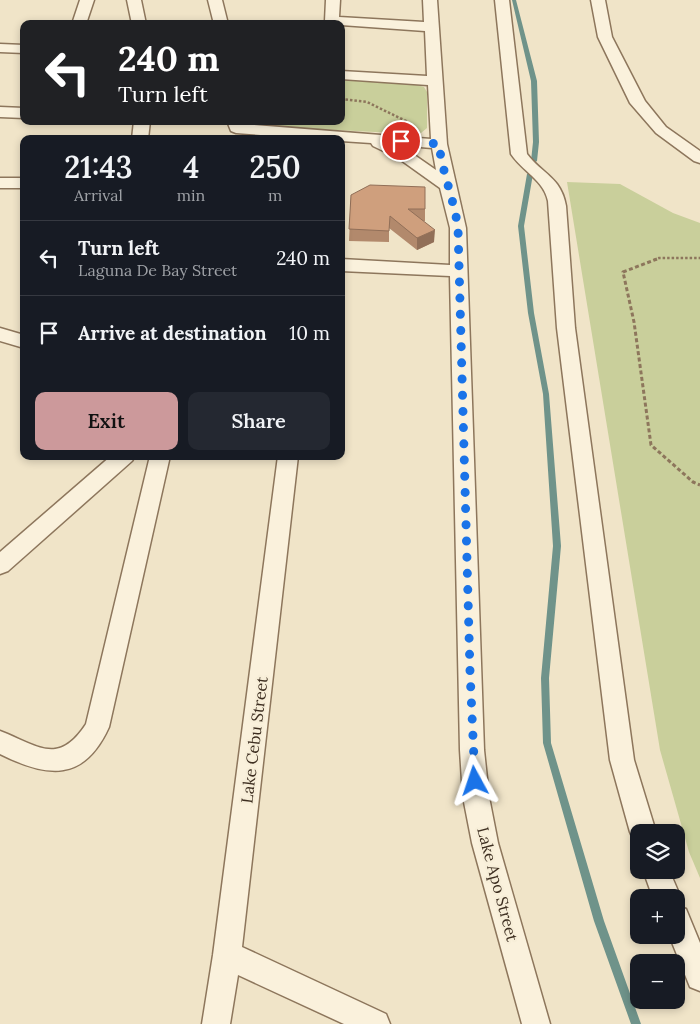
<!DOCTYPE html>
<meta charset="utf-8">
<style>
body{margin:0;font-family:Lora,serif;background:#242831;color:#f1f3f6;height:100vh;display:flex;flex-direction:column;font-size:19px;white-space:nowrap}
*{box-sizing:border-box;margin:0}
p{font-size:16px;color:#9ea1a6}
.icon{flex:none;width:28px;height:28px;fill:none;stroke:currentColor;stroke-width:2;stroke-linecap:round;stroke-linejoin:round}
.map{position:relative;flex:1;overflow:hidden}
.sheet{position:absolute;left:20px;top:135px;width:325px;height:325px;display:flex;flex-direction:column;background:#171b24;border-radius:10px;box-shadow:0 2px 8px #0003}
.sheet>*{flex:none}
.top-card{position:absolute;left:20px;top:20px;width:325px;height:105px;border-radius:10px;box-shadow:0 2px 8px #0003;background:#202124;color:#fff;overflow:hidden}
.buttons{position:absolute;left:630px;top:824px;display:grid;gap:10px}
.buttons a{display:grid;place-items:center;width:55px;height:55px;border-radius:10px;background:#171b24;box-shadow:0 2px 8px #0003;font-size:25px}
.pin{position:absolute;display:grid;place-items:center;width:42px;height:42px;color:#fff;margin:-21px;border:2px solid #fff;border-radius:50%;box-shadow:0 1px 5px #0007}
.me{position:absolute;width:55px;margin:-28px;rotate:355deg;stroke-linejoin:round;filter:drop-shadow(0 0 4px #0008)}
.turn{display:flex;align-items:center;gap:18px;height:105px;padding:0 15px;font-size:22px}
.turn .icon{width:65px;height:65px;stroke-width:2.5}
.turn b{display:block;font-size:35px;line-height:42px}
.eta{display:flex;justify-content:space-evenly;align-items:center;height:85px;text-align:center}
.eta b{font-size:30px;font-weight:600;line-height:35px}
.cta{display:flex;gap:10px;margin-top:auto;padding:10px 15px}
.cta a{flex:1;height:58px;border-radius:10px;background:#cc999b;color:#111;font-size:20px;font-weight:600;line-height:58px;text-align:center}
.cta a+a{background:#242831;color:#f1f3f6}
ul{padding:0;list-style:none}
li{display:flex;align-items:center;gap:15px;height:75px;padding:0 15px;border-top:1px solid #363941}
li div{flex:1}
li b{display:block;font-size:19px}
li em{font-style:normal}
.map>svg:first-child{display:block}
.green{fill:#c9cf9b}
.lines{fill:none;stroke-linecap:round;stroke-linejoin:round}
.stream{fill:#6f938a;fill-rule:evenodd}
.minor-casing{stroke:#8d765c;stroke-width:3}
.path-far1{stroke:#8d765c;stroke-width:2.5;stroke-dasharray:2.5 2;stroke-linecap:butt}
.path{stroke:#8d765c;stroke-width:3;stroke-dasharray:4 2.5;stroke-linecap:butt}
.minor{fill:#faf1dc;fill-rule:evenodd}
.wall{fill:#b2896c}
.shaded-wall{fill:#916f58}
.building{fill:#cf9f7d;stroke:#916f58}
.route{stroke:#1a73e8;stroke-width:9;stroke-dasharray:0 16.2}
.labels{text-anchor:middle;stroke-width:4.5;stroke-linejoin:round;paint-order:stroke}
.street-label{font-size:16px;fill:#3d2e20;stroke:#f7eed8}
</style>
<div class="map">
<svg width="700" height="1024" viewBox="0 0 700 1024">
<rect width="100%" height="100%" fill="#f0e4c8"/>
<g class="green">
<path d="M 341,80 L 414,84 L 424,87 L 427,92 L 427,128 L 421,133 L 413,134 L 260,126 L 248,121 L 341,121 Z"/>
<path d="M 567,182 L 620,184 L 673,213 L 700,223 L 700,878 L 689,852 L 660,750 Z"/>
</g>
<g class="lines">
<g class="stream">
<path d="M 512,0 L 516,0 L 537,81 L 539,142 L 537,161 L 534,163 L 531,161 L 533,142 L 531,81 Z"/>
<path d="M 530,172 L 533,174 L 524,226 L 534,313 L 549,394 L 561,546 L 549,678 L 551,743 L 604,921 L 641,1024 L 631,1024 L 594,921 L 543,743 L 541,678 L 553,546 L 543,394 L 528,313 L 518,226 L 527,174 Z"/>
</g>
<g class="minor-casing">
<g id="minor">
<path d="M 80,0 L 94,0 L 86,24 L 72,24 Z"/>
<path d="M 127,0 L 141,0 L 146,24 L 132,24 Z"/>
<path d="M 208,0 L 222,0 L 228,24 L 214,24 Z"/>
<path d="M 326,0 L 340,0 L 339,17 L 424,22 L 423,0 L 437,0 L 447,144 L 466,228 L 484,750 L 489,797 L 498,843 L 550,1024 L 522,1024 L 472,843 L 463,797 L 460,750 L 450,276 L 341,271 L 341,259 L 450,265 L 450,228 L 440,188 L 398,158 L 373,146 L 371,143 L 341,141 L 341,139 L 313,139 L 236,133 L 231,131 L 227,121 L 243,121 L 243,124 L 431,139 L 428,85 L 341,79 L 341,71 L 427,76 L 425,31 L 327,24 L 325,21 ZM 396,145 L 432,148 L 436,170 L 410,152 Z"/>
<path d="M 495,0 L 509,0 L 527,154 C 542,174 561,177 566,206 L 575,328 L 634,760 L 656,832 L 639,832 L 639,843 L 634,841 L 630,832 L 610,760 L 557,328 L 548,201 C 544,180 522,171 511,154 Z"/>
<path d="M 591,0 L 605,0 L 612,37 L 645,101 L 666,127 L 700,151 L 700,163 L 694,161 L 656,133 L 630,103 L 598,37 Z"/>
<path d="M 0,44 L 24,45 L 24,53 L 0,52 Z"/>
<path d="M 0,107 L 24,108 L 24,118 L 0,117 Z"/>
<path d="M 134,121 L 150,121 L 148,139 L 132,139 Z"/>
<rect x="0" y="178" width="24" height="10"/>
<path d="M 0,328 L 24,335 L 24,348 L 0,341 Z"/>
<path d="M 111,456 L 135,456 L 132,461 L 8,571 L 0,574 L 0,552 Z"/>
<path d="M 150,456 L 170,456 L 109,727 C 84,782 48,778 0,754 L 0,731 C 37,745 58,767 86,724 Z"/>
<path d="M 278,456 L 298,456 L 242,947 L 386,1014 L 390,1024 L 344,1024 L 238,975 L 230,1024 L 202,1024 L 213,955 Z"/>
<path d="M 643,870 L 669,870 L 681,898 L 677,906 L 686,909 L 700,943 L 700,991 L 690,987 L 669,935 L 676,935 L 676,898 L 653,898 Z"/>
</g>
</g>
<g class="path-far1">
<path d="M 341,99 L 367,102 L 408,122"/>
<path d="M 654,260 L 659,258 L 700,258"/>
</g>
<path class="path" d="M 657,259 L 623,272 L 634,322 L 651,445 L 693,482 L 700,485"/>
<use href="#minor" class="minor"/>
</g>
<path class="wall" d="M 351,195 L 425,209 L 425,221 L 423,221 L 434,242 L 417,250 L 389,228 L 389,242 L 349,241 Z"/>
<path class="shaded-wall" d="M 435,230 L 434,242 L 417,250 L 417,238 Z"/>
<path class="building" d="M 370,185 L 425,187 L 425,209 L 408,209 L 435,230 L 417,238 L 390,216 L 389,231 L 349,229 L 351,195 Z"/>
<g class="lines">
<path class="route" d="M 401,141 L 439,144 C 442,172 454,199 458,228 L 470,671 L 475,781"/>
</g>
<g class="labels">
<g class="street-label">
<text transform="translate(254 740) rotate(-83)" y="6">Lake Cebu Street</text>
<text transform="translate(498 884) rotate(75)" y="6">Lake Apo Street</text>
</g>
</g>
</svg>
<div class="buttons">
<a><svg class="icon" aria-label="layers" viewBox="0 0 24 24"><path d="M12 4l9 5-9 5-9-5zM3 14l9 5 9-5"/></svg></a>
<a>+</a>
<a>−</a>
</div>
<div class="pin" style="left:401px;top:141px;background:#d93025"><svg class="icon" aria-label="arrive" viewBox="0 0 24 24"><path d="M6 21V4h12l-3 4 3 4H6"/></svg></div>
<svg class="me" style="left:475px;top:781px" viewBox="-20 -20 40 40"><path d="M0-17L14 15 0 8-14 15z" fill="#1a73e8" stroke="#fff" stroke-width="4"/></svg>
<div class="top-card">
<div class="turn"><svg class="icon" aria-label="left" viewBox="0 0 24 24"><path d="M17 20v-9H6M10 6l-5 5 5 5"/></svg><div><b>240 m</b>Turn left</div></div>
</div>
<section class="sheet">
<div class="eta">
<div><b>21:43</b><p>Arrival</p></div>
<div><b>4</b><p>min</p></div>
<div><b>250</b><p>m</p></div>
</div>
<ul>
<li><svg class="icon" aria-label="left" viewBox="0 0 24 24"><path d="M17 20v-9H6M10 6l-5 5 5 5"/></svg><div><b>Turn left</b><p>Laguna De Bay Street</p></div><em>240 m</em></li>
<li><svg class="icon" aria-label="arrive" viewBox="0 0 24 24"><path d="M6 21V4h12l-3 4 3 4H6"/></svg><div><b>Arrive at destination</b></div><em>10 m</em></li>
</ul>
<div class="cta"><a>Exit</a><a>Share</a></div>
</section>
</div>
